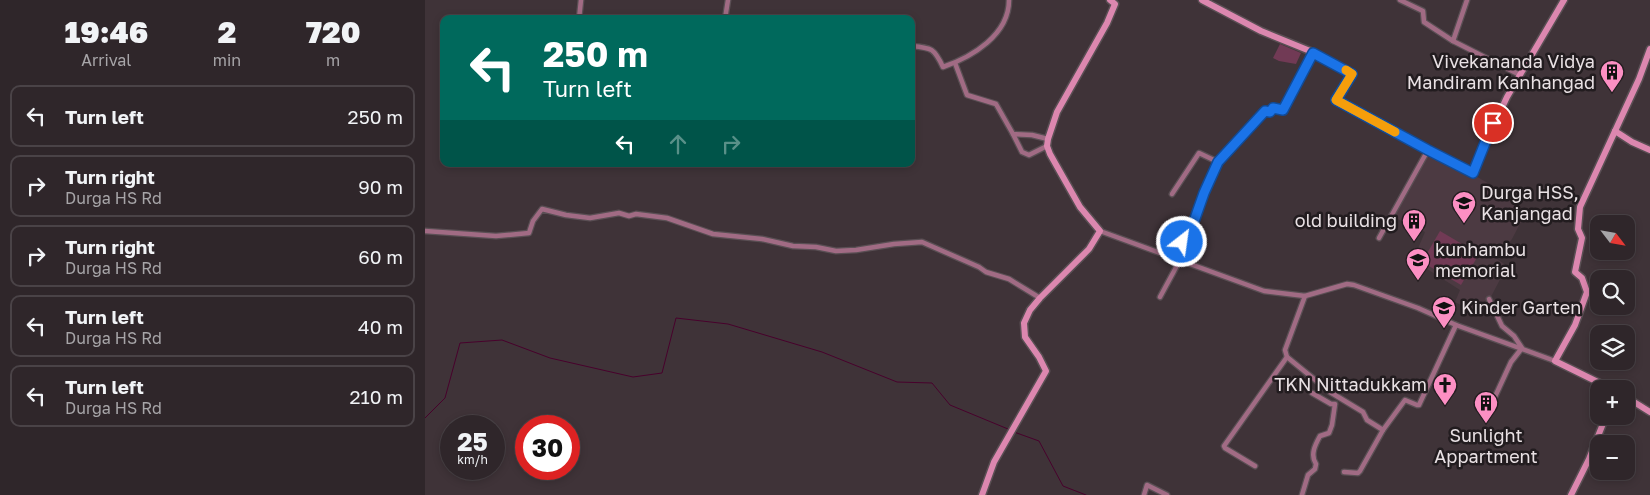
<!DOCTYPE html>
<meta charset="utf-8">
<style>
body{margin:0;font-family:"Golos Text",sans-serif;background:#3b3236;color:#f1f3f6;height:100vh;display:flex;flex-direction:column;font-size:19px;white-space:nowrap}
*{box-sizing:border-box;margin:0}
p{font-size:16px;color:#a7a5a8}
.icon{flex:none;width:28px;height:28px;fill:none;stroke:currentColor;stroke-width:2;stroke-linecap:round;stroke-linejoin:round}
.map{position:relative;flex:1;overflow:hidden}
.sheet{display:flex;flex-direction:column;background:#2f262a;width:425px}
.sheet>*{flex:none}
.top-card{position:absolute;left:15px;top:15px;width:475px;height:152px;border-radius:10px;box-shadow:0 2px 8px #0003,0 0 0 1px #4a4347;background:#00695c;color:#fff;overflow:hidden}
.needle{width:32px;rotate:121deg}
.buttons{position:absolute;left:1165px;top:215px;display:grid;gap:10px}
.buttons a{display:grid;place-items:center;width:45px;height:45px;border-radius:10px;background:#2f262a;box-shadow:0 2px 8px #0003,0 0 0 1px #4a4347;font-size:25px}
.speed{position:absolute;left:15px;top:415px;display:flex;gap:10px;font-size:25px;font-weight:700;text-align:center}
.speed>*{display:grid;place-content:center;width:65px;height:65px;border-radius:50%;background:#2f262a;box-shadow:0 2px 8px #0003,0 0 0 1px #4a4347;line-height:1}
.speed small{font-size:12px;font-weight:400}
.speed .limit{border:8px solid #d22;background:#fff;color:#111}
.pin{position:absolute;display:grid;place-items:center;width:42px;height:42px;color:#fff;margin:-21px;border:2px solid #fff;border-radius:50%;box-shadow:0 1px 5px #0007}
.me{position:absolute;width:55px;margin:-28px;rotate:30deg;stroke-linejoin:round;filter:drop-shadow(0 0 4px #0008)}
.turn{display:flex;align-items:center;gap:18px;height:105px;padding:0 20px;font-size:22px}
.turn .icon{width:65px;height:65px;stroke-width:2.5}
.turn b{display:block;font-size:35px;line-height:42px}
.lanes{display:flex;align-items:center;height:48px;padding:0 20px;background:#0003;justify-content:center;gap:25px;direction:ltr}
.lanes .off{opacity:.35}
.eta{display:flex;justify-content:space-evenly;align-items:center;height:85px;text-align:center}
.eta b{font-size:30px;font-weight:800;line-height:35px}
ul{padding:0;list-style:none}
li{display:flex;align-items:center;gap:15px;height:62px;margin:0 10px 8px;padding:0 10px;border:2px solid #4a4347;border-radius:10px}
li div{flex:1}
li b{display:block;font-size:19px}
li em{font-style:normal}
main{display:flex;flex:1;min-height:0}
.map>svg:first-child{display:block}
.built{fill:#4c3a42}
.green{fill:#713a55}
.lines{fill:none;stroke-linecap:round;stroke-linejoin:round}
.stream{stroke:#48012c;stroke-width:1}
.street-casing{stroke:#5a4f54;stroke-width:7}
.secondary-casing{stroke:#5a4f54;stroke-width:9}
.street{stroke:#a16b84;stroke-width:4.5}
.secondary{stroke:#dc87af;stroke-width:6}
.route-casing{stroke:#114b97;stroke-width:12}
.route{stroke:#1a73e8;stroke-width:9}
.slow{stroke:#f59e0b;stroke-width:9}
.labels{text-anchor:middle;stroke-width:5;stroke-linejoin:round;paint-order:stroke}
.poi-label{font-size:18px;fill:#e9e1e4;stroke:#221c1f;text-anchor:end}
</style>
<main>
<section class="sheet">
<div class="eta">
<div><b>19:46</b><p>Arrival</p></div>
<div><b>2</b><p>min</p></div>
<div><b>720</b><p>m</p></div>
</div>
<ul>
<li><svg class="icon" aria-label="left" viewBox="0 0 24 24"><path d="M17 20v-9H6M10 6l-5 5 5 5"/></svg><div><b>Turn left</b></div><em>250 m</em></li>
<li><svg class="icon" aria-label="right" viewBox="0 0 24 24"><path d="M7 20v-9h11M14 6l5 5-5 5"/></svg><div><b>Turn right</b><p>Durga HS Rd</p></div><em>90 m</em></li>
<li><svg class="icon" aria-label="right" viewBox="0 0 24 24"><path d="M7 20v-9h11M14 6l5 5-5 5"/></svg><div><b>Turn right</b><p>Durga HS Rd</p></div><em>60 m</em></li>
<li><svg class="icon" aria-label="left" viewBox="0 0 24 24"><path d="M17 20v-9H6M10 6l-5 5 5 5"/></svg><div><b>Turn left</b><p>Durga HS Rd</p></div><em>40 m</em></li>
<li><svg class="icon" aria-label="left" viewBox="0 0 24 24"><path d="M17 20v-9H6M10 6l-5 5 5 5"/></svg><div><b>Turn left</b><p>Durga HS Rd</p></div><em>210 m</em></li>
</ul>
</section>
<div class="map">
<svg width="1225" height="495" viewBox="0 0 1225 495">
<rect width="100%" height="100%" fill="#3f3338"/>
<path class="built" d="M 1003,148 L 1078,192 L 1100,214 L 1087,239 L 1072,259 L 1082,266 L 1056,316 L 1030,302 L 1035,290 L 988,260 L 1000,232 L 964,215 Z"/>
<g class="green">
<path d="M 855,44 L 876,53 L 871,64 L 854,61 L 848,58 Z"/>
<path d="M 1015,231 L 1054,254 L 1036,285 L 997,262 Z"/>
</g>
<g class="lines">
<g class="stream">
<path d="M 0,418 L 20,398 L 35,343 L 77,340 L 125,358 L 208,377 L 237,373 L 251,318 L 303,324 L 397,352 L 472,382 L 507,383 L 525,405 L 583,429"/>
<path d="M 589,432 L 614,441 L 638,486 L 661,495"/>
</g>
<g class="street-casing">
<g id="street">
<path d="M 975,0 L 998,11 L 999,22 L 1028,41 L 1095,75"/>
<path d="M 154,19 L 156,0"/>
<path d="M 300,19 L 303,0"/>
<path d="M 1028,41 L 1042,0"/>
<path d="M 486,46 C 507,48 509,48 518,67 C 547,57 584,35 584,0"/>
<path d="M 530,63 L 542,95 L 571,104 L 588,134 L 607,135 L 623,139"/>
<path d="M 588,134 L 597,152 L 604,155 L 622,146"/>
<path d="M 747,194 L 774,153 L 793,162"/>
<path d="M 0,231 L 71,236 L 104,233 L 108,221 L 117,209 L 141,215 L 165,218 L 194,213 L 204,216 L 211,214 L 242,218 L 288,234 L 337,239 L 368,246 L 391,247 L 411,251 L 431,250 L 469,244 L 497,242 L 554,267 L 561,272 L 584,279 L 615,298"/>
<path d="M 675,231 L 839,291 L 880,296 L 922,284 L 929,285 L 993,308 L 1031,325 L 1130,361"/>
<path d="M 954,238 L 1003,150"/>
<path d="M 747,257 L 767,227 L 779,193 L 793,162 L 840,111 L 845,112 L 848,108 L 858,110 L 888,53"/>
<path d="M 880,296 L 860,350 L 862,357 L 905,392 L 938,412 L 942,420 L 958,430 L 980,400 L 992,405 L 994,405 L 1031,325"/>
<path d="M 735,297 L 755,260"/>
<path d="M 1062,414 L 1086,362 L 1097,348 L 1089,336 L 1077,326 L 1064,299"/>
<path d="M 830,466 L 800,448 L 799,446 L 862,357"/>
<path d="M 919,472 L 933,473 L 935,471 L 958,430"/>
<path d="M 719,495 L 722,485 L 742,495"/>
<path d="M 877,495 L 883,475 L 890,469 L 891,464 C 885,455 890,445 895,436 L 904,433 L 907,425 L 910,404 L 906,404 L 887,393"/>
</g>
</g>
<g class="secondary-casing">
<g id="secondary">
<path d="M 777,0 L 836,31 L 885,51 L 927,74 L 911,100 L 1003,150 L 1048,173 L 1058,148 L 1082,97 L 1139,0"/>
<path d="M 1190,131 L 1207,142 L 1225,150"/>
<path d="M 1187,389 L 1130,361 L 1150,325 L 1162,292 L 1157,278 L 1150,272 L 1157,238 L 1153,229 L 1155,207 L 1214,79 L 1225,49"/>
<path d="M 1201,397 L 1225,412"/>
<path d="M 557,495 L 569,462 L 621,371 L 614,357 L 600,337 L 599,323 L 605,310 L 615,298 L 664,249 L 675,231 L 655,207 L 625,154 L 622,146 L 623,139 L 632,112 L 682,23 L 690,4 L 685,0"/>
<path d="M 1146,495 L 1164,459 L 1181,416"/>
</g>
</g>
<use href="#street" class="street"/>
<use href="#secondary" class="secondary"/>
</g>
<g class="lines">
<g class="route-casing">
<path id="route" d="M 757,242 L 767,227 L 779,193 L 793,162 L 840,111 L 845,112 L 848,108 L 858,110 L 888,53 L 927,74 L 911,100 L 1003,150 L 1048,173 L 1068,123"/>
</g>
<use href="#route" class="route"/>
<path class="slow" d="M 921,70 L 927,74 L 911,100 L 970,132"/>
</g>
<defs>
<g id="building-pin" transform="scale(1.25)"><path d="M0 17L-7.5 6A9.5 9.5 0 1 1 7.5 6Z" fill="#fc8fc3" stroke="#221c1f"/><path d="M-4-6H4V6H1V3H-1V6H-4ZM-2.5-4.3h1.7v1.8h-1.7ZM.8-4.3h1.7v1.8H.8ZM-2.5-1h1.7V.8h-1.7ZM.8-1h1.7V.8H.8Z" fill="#111"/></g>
<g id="school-pin" transform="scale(1.25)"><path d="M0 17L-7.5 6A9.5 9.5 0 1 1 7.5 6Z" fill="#fc8fc3" stroke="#221c1f"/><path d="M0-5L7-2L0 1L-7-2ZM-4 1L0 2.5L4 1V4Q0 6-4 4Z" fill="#111"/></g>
<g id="church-pin" transform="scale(1.25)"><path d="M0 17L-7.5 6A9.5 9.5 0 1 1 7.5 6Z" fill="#fc8fc3" stroke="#221c1f"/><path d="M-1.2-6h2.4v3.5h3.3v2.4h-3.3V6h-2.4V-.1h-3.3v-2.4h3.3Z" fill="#111"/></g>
</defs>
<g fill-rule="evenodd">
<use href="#building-pin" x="1187" y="72"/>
<use href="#school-pin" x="1039" y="203"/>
<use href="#building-pin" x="989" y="221"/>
<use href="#school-pin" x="993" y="260"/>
<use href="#school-pin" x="1019" y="308"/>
<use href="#church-pin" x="1020" y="385"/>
<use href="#building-pin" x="1061" y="403"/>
</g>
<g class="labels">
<g class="poi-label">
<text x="1170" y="68">Vivekananda Vidya<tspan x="1170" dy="21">Mandiram Kanhangad</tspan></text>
<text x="1056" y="199" text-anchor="start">Durga HSS,<tspan x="1056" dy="21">Kanjangad</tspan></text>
<text x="972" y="227">old building</text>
<text x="1010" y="256" text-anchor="start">kunhambu<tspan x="1010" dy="21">memorial</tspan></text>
<text x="1036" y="314" text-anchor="start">Kinder Garten</text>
<text x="1002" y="391">TKN Nittadukkam</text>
<text x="1061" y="442" text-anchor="middle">Sunlight<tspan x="1061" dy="21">Appartment</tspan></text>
</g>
</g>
</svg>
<div class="buttons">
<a><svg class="needle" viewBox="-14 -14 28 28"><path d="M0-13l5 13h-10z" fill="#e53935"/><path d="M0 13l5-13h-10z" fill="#a7a5a8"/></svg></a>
<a><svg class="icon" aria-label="search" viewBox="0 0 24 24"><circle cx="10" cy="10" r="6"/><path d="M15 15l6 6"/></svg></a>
<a><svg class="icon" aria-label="layers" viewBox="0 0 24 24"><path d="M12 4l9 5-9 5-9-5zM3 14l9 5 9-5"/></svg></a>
<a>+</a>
<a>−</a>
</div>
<div class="speed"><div>25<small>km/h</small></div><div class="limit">30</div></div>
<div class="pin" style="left:1068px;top:123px;background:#d93025"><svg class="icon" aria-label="arrive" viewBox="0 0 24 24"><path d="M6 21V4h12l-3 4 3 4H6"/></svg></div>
<svg class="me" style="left:757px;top:242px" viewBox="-20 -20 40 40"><circle r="17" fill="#1a73e8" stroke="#fff" stroke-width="3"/><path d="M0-11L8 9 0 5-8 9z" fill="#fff"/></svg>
<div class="top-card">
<div class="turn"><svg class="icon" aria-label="left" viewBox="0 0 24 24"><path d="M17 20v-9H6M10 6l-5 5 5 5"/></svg><div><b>250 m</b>Turn left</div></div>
<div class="lanes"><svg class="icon" aria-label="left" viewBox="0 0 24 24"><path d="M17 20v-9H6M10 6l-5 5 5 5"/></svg><svg class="icon off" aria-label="ahead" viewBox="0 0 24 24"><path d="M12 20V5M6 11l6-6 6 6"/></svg><svg class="icon off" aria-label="right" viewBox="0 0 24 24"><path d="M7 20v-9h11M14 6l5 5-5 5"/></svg></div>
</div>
</div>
</main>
